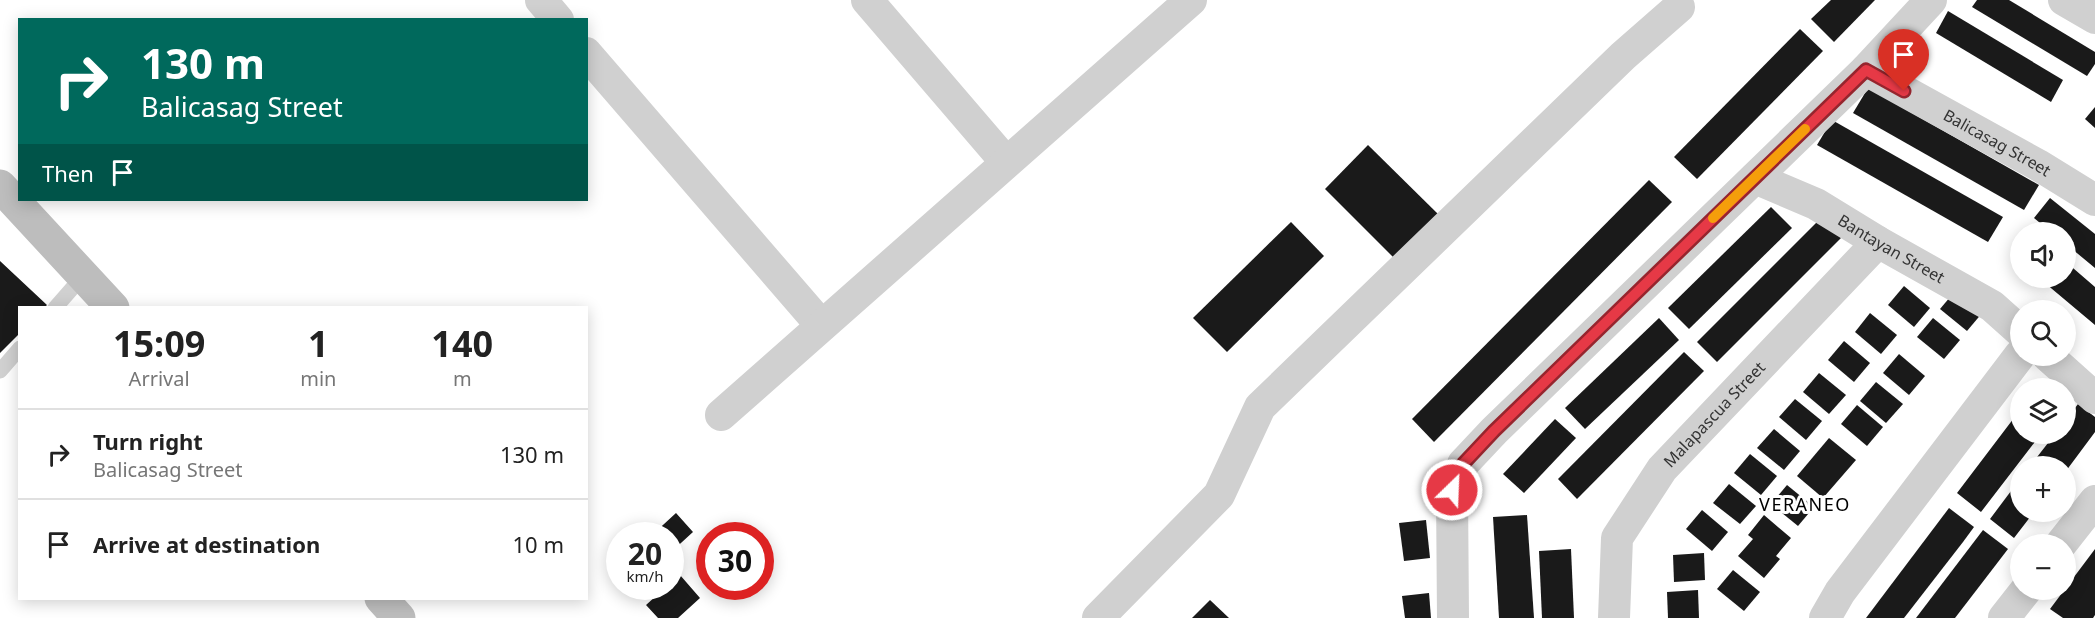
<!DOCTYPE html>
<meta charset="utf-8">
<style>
body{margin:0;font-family:"Noto Sans",sans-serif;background:#f2f2f2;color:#222;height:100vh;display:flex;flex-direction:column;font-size:22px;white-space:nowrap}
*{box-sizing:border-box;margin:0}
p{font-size:20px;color:#767676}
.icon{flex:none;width:33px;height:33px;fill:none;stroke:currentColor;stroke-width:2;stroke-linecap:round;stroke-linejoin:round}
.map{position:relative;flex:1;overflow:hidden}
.panel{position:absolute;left:18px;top:306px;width:570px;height:294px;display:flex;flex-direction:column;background:#fff;border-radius:0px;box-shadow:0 3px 15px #0003}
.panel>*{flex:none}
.top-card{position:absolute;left:18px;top:18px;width:570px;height:183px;border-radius:0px;box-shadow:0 3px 15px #0003;background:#00695c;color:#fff;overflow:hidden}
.buttons{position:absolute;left:2010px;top:222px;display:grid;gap:12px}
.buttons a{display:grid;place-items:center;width:66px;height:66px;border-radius:50%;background:#fff;box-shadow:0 3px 15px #0003;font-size:30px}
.speed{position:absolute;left:606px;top:522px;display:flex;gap:12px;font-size:30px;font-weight:700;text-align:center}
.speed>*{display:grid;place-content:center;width:78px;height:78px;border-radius:50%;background:#fff;box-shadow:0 3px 15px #0003;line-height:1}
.speed small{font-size:15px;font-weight:400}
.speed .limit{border:9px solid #d22;background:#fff;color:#111}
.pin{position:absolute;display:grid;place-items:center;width:51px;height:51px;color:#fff;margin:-62px -26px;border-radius:50% 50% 50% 0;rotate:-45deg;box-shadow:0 0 6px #0007}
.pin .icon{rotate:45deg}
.me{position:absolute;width:66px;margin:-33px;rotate:24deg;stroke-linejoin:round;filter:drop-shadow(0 0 4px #0008)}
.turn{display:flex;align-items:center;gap:21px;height:126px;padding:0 24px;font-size:27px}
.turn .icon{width:78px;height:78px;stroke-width:2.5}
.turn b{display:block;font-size:42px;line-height:51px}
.then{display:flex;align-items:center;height:57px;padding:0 24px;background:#0003;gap:12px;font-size:22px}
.eta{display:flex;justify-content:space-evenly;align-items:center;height:102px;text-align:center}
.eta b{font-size:36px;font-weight:700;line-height:42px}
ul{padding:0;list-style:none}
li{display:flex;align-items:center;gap:18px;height:90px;padding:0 24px;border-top:2px solid #e0e0e0}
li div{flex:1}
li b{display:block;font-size:22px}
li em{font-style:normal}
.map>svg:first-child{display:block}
.building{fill:#1a1a1a}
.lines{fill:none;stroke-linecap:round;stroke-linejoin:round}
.lane{stroke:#d0d0d0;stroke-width:15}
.street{stroke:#d0d0d0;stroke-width:32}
.secondary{stroke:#bdbdbd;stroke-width:33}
.route-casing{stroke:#96252e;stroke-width:15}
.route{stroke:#e63946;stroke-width:10}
.slow{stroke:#f59e0b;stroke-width:10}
.labels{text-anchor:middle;stroke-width:6;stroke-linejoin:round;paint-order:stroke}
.street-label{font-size:16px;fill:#333;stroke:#fff}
.neighbourhood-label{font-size:18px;letter-spacing:1.5px;fill:#000;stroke:#fff}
</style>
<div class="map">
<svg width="2095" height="618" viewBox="0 0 2095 618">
<rect width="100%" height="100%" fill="#fff"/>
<g class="building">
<path d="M 1831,0 L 1875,0 L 1834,42 L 1811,19 Z"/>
<path d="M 1977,0 L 2009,0 L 2095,52 L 2095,64 L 2087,76 L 1972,7 Z"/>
<path d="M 1948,11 L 2063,80 L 2051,102 L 1936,33 Z"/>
<path d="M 1800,29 L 1823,51 L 1697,179 L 1674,157 Z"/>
<path d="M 1868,88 L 2039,185 L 2024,210 L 1853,113 Z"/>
<path d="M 2095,107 L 2095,128 L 2085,119 Z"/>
<path d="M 1832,120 L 2003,217 L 1988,242 L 1817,145 Z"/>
<path d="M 1368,145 L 1439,215 L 1395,259 L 1325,189 Z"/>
<path d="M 1649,180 L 1672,202 L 1434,442 L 1412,419 Z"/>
<path d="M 2050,198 L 2095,234 L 2095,268 L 2066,244 L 2066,232 L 2051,232 L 2034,218 Z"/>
<path d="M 1771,207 L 1792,228 L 1689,329 L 1668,308 Z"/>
<path d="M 1824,215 L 1844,235 L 1717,362 L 1697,342 Z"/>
<path d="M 1291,222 L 1324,256 L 1227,352 L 1193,318 Z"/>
<path d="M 2020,242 L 2020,262 L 2011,254 Z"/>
<path d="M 0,261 L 47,305 L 44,308 L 20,308 L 20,333 L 0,353 Z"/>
<path d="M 2066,262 L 2095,287 L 2095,325 L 2039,278 L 2066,278 Z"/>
<path d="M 1904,286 L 1930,308 L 1914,327 L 1888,305 Z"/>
<path d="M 1956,290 L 1983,312 L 1967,331 L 1940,309 Z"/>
<path d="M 1870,313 L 1897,335 L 1881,354 L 1855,332 Z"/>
<path d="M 1659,318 L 1679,340 L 1585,429 L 1565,408 Z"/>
<path d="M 1933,318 L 1960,340 L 1944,359 L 1917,337 Z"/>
<path d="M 1844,341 L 1870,363 L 1854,382 L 1828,360 Z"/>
<path d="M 1684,352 L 1704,371 L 1577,499 L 1558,479 Z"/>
<path d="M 1899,354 L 1925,376 L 1909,395 L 1883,373 Z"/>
<path d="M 1819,373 L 1846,395 L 1829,414 L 1803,392 Z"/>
<path d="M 2044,379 L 2057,388 L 2037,388 Z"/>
<path d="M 1876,382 L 1903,404 L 1886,423 L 1860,401 Z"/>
<path d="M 1795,399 L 1822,421 L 1806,440 L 1779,417 Z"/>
<path d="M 2078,404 L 2095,417 L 2095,432 L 2066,471 L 2066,466 L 2030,466 L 2055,434 L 2066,434 L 2066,420 Z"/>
<path d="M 1857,405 L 1883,427 L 1867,446 L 1841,424 Z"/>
<path d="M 2020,410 L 2020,434 L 2041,434 L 1981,512 L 1957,493 Z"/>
<path d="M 1555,419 L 1576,438 L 1524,493 L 1503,474 Z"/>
<path d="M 1774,429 L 1800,451 L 1784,470 L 1757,448 Z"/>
<path d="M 1829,438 L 1856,460 L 1823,498 L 1797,476 Z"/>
<path d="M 1750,454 L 1777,476 L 1761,495 L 1734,473 Z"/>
<path d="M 2020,479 L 2020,512 L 2034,512 L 2014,538 L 1990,519 Z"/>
<path d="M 1729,484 L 1756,506 L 1740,524 L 1713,503 Z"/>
<path d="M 1787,485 L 1814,507 L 1798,526 L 1771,504 Z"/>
<path d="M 1949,508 L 1974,527 L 1963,542 L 1904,618 L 1866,618 Z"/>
<path d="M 1702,510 L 1728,532 L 1712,551 L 1686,529 Z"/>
<path d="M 676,513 L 693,532 L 670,553 L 670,536 L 651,536 Z"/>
<path d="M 1527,515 L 1534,618 L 1499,618 L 1493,517 Z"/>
<path d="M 1764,515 L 1791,538 L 1776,556 L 1780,559 L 1764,578 L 1738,556 L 1753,539 L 1748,535 Z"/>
<path d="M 1426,520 L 1430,558 L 1404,561 L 1399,523 Z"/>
<path d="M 1983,530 L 2008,549 L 1975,592 L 1955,618 L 1916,618 Z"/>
<path d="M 1571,549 L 1574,618 L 1542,618 L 1539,551 Z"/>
<path d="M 2095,549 L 2095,615 L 2093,618 L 2063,618 L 2050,609 Z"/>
<path d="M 1704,553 L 1705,580 L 1674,582 L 1673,555 Z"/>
<path d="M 1733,570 L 1760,592 L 1744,611 L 1717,589 Z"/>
<path d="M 680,575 L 700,598 L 678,618 L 658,618 L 646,605 L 667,586 L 670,586 L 670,583 Z"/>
<path d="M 1698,590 L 1699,618 L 1668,618 L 1667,592 Z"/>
<path d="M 1429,593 L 1431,618 L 1405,618 L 1402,596 Z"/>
<path d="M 1210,600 L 1229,618 L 1192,618 Z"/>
</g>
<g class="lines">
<g class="lane">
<path d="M 55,308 L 83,276"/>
<path d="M 0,371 L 20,348"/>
</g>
<g class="street">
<path d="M 541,0 L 558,20"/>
<path d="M 867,0 L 1006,162"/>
<path d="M 2064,0 L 2095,18"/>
<path d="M 586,53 L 821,325"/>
<path id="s1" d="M 1866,70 L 2038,165 L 2095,200"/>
<path id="s2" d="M 1755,178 L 1816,204 L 1878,242 L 1992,306 L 2020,331"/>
<path d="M 2048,356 L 2095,398"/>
<path d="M 721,415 L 1191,0"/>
<path d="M 2061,544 L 2095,501"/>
<path d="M 1098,618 L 1219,495 L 1260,407 L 1623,56 L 1679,7"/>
<path d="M 1453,618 L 1452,491 L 1463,464 L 1494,431 L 1866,70 L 1931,0"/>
<path id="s3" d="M 1614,618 L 1617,538 L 1662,469 L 1878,242"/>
<path d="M 1825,618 L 1840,592 L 2020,355"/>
<path d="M 2004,618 L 2026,590"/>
</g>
<g class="secondary">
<path d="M 0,186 L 113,308"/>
<path d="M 381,598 L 399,618"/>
</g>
</g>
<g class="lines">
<g class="route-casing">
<path id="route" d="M 1452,490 L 1463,464 L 1494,431 L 1866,70 L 1904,91"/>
</g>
<use href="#route" class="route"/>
<path class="slow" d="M 1713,218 L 1805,129"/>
</g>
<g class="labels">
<g class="street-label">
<text dy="6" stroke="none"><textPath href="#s1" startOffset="150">Balicasag Street</textPath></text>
<text dy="6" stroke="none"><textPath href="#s2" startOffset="154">Bantayan Street</textPath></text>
<text dy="6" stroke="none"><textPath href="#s3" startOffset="238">Malapascua Street</textPath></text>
</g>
<g class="neighbourhood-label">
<text x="1805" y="511">VERANEO</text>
</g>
</g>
</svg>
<div class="buttons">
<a><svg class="icon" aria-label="sound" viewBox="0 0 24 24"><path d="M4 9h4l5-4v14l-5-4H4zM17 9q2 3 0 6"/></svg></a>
<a><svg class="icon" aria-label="search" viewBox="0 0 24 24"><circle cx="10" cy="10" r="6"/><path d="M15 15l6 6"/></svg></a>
<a><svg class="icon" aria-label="layers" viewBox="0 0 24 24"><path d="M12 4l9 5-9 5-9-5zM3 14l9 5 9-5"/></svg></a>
<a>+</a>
<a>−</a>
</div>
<div class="speed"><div>20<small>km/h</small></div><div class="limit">30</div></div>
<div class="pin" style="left:1904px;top:91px;background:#d93025"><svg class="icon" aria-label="arrive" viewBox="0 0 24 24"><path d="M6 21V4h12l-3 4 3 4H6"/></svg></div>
<svg class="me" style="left:1452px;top:490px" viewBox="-20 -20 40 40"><circle r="17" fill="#e63946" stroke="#fff" stroke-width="3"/><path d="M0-11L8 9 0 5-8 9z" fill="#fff"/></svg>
<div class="top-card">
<div class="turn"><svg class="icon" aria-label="right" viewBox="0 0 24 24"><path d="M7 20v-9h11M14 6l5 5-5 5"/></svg><div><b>130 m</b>Balicasag Street</div></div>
<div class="then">Then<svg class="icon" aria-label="arrive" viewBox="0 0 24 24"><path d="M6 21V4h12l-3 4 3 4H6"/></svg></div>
</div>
<section class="panel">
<div class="eta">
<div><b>15:09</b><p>Arrival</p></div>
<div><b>1</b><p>min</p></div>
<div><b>140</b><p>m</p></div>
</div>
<ul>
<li><svg class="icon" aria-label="right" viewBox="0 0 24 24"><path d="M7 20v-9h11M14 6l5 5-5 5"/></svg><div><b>Turn right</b><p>Balicasag Street</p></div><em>130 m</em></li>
<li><svg class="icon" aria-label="arrive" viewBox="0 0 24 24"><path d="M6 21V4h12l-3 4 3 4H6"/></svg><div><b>Arrive at destination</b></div><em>10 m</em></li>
</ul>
</section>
</div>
